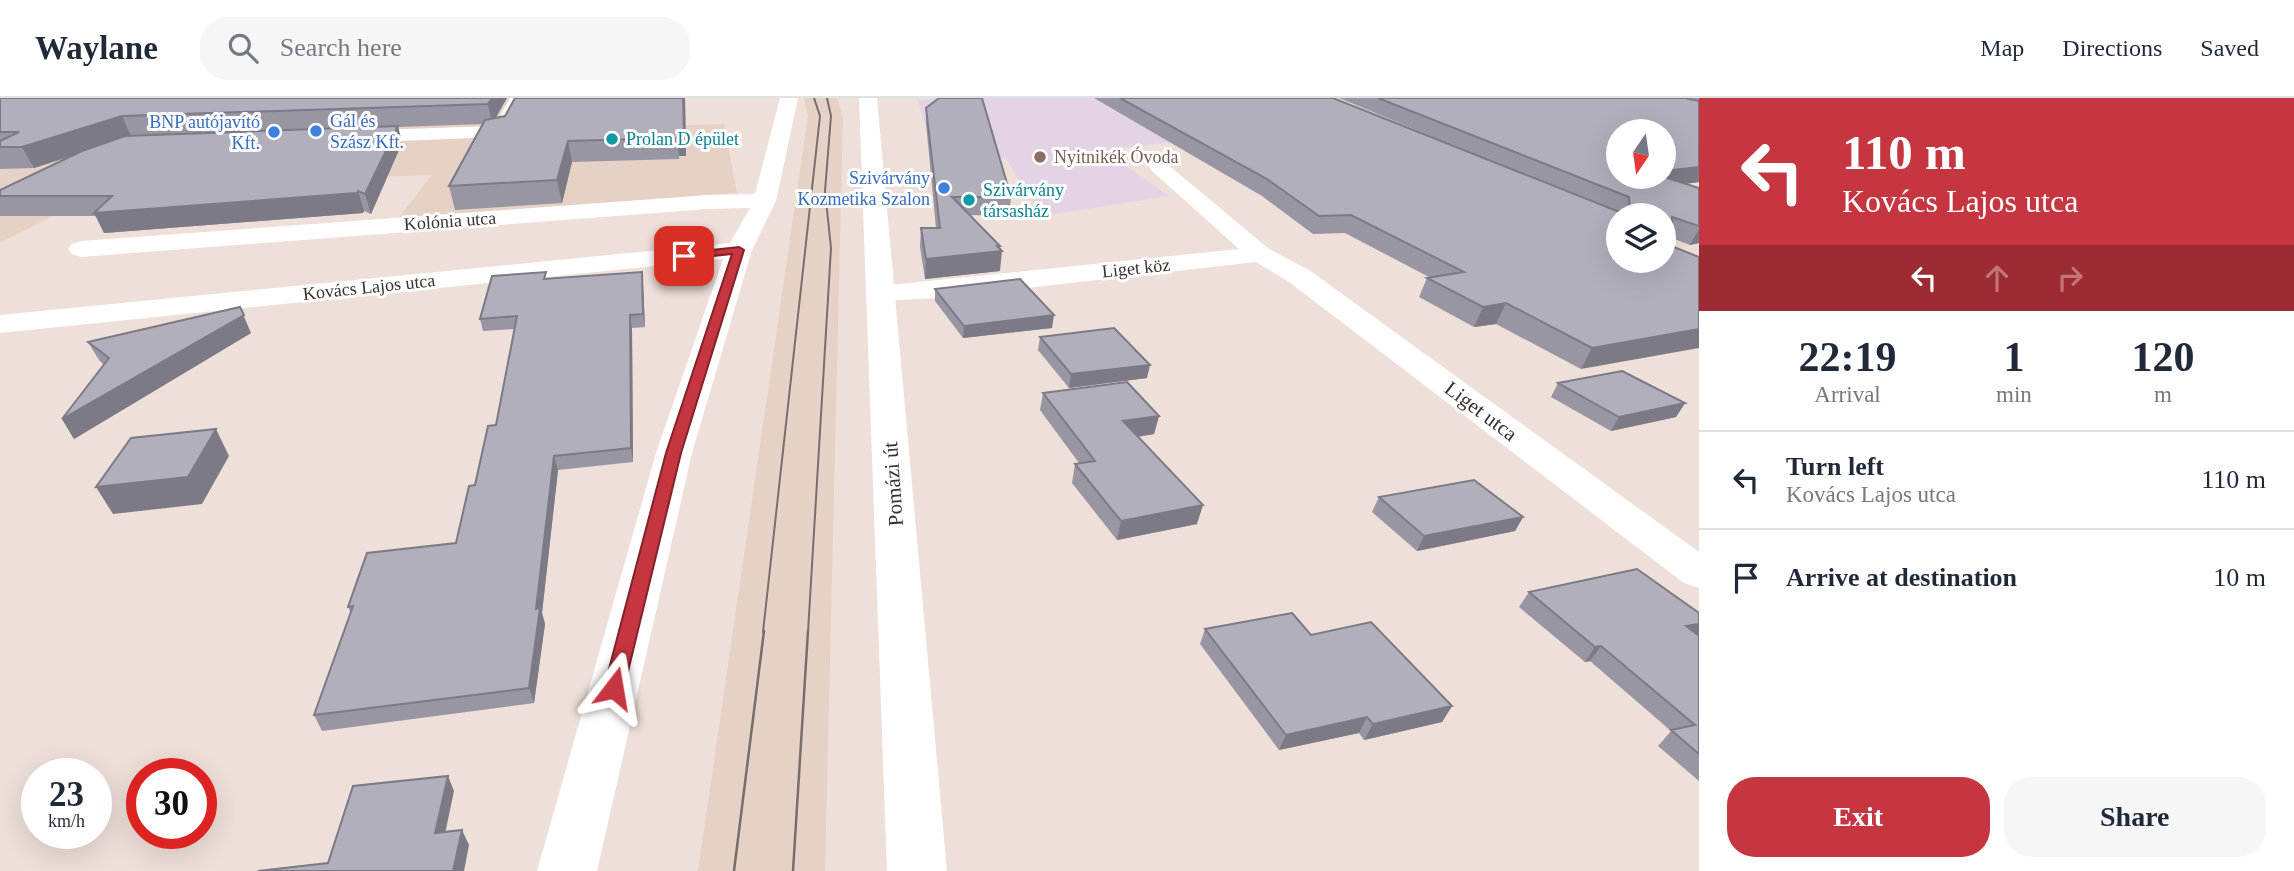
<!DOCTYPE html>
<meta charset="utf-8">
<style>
body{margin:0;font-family:"Times New Roman",serif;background:#f6f6f7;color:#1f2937;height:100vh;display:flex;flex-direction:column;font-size:26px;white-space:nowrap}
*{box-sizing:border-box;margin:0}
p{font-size:23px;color:#747a83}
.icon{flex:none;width:38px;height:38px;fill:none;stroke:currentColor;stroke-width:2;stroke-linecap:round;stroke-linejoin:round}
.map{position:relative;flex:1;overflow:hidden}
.panel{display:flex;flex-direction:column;background:#fff;width:595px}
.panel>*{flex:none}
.banner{background:#c63640;color:#fff;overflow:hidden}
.needle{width:46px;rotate:193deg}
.tools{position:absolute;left:1606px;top:21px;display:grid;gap:14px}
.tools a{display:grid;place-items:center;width:70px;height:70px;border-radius:50%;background:#fff;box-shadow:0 7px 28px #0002;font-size:35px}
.speed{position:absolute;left:21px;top:660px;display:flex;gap:14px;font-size:35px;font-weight:700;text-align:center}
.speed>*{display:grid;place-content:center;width:91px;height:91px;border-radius:50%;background:#fff;box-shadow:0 7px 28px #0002;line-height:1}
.speed small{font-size:18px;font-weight:400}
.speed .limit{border:10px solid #d22;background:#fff;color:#111}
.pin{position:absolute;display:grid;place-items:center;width:60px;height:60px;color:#fff;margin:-30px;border-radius:14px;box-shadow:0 4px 10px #0006}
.me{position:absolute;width:77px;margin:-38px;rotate:14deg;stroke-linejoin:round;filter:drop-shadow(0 0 5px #0008)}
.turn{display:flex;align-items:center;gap:24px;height:147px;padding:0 28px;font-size:32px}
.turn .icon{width:91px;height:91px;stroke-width:2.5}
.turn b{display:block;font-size:49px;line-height:60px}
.lanes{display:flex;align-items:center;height:66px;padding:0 28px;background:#0003;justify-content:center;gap:35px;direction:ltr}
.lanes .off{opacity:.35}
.eta{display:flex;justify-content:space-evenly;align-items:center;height:119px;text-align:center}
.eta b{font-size:42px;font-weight:600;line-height:49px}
.primary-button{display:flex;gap:14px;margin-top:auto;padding:14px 28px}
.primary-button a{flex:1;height:80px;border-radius:28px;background:#c63640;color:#fff;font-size:28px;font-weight:600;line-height:80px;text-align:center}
.primary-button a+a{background:#f6f6f7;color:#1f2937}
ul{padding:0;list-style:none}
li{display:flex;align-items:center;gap:21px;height:98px;padding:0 28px;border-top:2px solid #e0e1e3}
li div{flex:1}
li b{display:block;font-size:26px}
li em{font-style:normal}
header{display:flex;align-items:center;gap:42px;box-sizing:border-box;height:98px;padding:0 35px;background:#fff;border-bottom:2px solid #e0e1e3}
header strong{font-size:33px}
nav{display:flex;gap:38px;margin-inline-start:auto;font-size:24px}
.search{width:490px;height:63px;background:#f6f6f7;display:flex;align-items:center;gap:18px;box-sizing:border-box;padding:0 24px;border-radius:28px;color:#747a83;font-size:26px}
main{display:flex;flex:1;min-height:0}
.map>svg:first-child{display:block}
.built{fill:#e5d1c6}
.education{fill:#e3d3e5}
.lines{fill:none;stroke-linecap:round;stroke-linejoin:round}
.minor{fill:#fff;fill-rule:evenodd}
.major{fill:#fff;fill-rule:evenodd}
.tram-far1{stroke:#786f6b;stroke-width:2}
.tram{stroke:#786f6b;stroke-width:2.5}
.wall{fill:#9896a2;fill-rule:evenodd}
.shaded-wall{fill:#7c7a84}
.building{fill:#b1afbc;stroke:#7c7a84;stroke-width:2}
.route{fill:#c63640;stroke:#81232a;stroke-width:2}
.shop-dot{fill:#3f7fe0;stroke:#fff;stroke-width:2.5}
.culture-dot{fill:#0f9aa8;stroke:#fff;stroke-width:2.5}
.education-dot{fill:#8d6e63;stroke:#fff;stroke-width:2.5}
.labels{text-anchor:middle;stroke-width:6;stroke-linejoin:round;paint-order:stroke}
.far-shop-label{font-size:18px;fill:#366cbe;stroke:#fff;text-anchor:end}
.far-culture-label{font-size:18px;fill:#0d838f;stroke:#fff;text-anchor:start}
.far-education-label{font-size:18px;fill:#785e54;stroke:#fff;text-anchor:start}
.far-street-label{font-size:18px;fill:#383230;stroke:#fff}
.street-label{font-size:21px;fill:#383230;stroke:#fff}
</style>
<header>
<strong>Waylane</strong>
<div class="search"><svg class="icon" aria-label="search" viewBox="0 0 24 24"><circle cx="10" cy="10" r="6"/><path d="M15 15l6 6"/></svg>Search here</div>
<nav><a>Map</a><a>Directions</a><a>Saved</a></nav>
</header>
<main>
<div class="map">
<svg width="1699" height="773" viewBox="0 0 1699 773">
<rect width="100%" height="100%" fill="#eedfd8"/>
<g class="built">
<path d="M 0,0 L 513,0 L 494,34 L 724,26 L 737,95 L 398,121 L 432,77 L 111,88 L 0,145 Z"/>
<path d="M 804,0 L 837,0 L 843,18 L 825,773 L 698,773 L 808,18 Z"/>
</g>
<path class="education" d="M 938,0 L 1216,0 L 1284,31 L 1103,52 L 1169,98 L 1041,118 L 1006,60 L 933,57 L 918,2 Z"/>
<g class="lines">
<g class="minor">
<path d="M 510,0 L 528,0 L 507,37 L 500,39 L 347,45 L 337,39 L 347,33 L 494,28 Z"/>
<path d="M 780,0 L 798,0 L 776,103 L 752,152 L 692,355 L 597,773 L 537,773 L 656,355 L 723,161 L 0,235 L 0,217 L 730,145 L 750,110 L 708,111 L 81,159 L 72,156 L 68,151 L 72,146 L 81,143 L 708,97 L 755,96 Z"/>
<path d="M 1159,63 L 1166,65 L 1269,151 L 1309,172 L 1699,454 L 1699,490 L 1684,485 L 1289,184 L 1256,164 L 938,200 L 880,203 L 870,201 L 866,195 L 870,189 L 1239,151 L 1152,73 L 1149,69 L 1152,65 Z"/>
</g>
<path class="major" d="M 859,0 L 877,0 L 947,773 L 887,773 Z"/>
<g class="tram-far1">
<path d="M 763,534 L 820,18 L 814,0"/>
<path d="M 808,534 L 831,150 L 825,93 L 831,18 L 827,0"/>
</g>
<g class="tram">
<path d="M 734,773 L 764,533"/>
<path d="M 793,773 L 808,533"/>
</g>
</g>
<g class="wall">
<path d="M 0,0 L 507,0 L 496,20 L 685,0 L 686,58 L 679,58 L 679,61 L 572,64 L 562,105 L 455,112 L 449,88 L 483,26 L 398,29 L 402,45 L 371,116 L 364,113 L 363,115 L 104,135 L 96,118 L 0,118 L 0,92 L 69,59 L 34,70 L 0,71 Z"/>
<path d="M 1094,0 L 1333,0 L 1486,61 L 1339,0 L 1699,0 L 1699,84 L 1686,86 L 1699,90 L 1699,145 L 1690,147 L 1669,139 L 1581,271 L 1496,226 L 1474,229 L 1419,199 L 1427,180 L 1429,179 L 1345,135 L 1313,136 L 1262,98 ZM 1619,117 L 1664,117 L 1619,163 Z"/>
<path d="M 926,10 L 1011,99 L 1009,118 L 970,117 L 1000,151 L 1000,173 L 925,181 L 920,149 L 921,130 L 936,130 L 926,25 Z"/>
<path d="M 642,174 L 643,186 L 645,229 L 632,230 L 633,364 L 558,372 L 542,515 L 545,526 L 534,605 L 322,633 L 314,617 L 351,515 L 348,509 L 456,445 L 496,327 L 514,231 L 483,233 L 480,221 L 547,181 Z"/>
<path d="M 935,191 L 1052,230 L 963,240 L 935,203 Z"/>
<path d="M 251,235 L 74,341 L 62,321 L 104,267 L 99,262 L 88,244 Z"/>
<path d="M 1040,239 L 1147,280 L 1069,290 L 1038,252 Z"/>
<path d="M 1558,285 L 1685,305 L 1676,319 L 1611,333 L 1551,299 Z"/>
<path d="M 1043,295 L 1159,318 L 1154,336 L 1138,339 L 1197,426 L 1117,442 L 1072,385 L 1075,366 L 1079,365 L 1040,312 Z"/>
<path d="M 1379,399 L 1523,419 L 1515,433 L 1417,453 L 1372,414 Z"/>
<path d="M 1529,494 L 1699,515 L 1699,683 L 1658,648 L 1671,633 L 1590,563 L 1585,564 L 1519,509 Z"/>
<path d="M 1205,531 L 1311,537 L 1452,608 L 1442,624 L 1364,642 L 1359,635 L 1279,652 L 1200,546 Z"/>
</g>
<g class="shaded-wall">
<path d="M 492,0 L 507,0 L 492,25 L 488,6 Z"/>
<path d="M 683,0 L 685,0 L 686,58 L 679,58 L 677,37 Z"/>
<path d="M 122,18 L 131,38 L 34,70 L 22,49 Z"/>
<path d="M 398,28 L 402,45 L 371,116 L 365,96 Z"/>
<path d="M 568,43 L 572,64 L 562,105 L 557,82 Z"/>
<path d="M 1699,69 L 1699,84 L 1642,91 L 1664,79 L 1664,73 Z"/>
<path d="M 358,93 L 364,113 L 363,115 L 104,135 L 94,115 Z"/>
<path d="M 1699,131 L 1699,145 L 1690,147 Z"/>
<path d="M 1672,133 L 1664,147 L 1664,135 Z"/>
<path d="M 1000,148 L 999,153 L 1002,153 L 1000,173 L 925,181 L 926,161 Z"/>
<path d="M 642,174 L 643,186 L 645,229 L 643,216 Z"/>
<path d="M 1506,205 L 1496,226 L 1474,229 L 1483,209 Z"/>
<path d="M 240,209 L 251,235 L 74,341 L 62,321 Z"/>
<path d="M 630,217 L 632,230 L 633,364 L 631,350 Z"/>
<path d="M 1054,217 L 1052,230 L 963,240 L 964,228 Z"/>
<path d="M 1699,231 L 1699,250 L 1581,271 L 1592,250 Z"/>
<path d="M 1150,267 L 1147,280 L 1069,290 L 1071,276 Z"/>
<path d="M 1685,305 L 1676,319 L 1611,333 L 1619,319 Z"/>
<path d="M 1159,318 L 1154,336 L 1119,341 L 1123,323 Z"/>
<path d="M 216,331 L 229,358 L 202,406 L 113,416 L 96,389 Z"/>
<path d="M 554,358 L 558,372 L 542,515 L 545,526 L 534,605 L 529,590 L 536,511 Z"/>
<path d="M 1203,407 L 1197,426 L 1117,442 L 1121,423 Z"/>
<path d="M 1523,419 L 1515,433 L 1417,453 L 1424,438 Z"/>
<path d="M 1699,526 L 1699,537 L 1686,528 Z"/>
<path d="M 1601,548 L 1590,563 L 1585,564 L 1595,549 Z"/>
<path d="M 1452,608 L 1442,624 L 1364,642 L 1373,626 Z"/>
<path d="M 1367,619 L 1359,635 L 1279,652 L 1286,637 Z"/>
<path d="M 448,678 L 454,693 L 442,750 L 435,735 Z"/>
<path d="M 462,732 L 469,747 L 464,773 L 453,773 Z"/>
</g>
<g class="building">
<path d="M 0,0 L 492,0 L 488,6 L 122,18 L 22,49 L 0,49 L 0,43 L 19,34 L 0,34 Z"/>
<path d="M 515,0 L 683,0 L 684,37 L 677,37 L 677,40 L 568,43 L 557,82 L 449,88 L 485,22 L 505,18 Z"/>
<path d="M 939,0 L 982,0 L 1011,99 L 952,99 L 1000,148 L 997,148 L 1002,153 L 926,161 L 921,130 L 940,130 L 926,10 Z"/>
<path d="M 1120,0 L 1333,0 L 1627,117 L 1619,117 L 1619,163 L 1664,163 L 1664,145 L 1699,159 L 1699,231 L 1592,250 L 1506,205 L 1483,209 L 1427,180 L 1464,174 L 1351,117 L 1319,118 L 1267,81 Z"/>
<path d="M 1378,0 L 1685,0 L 1699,3 L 1699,69 L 1664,73 L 1664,33 L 1619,33 L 1619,79 L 1664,79 L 1699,90 L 1699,128 L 1672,119 L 1672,133 L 1664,135 L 1664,117 L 1630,117 L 1629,99 Z"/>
<path d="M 398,28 L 365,96 L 358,93 L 357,95 L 94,115 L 112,98 L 0,98 L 0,92 L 82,53 L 125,38 Z"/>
<path d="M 546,174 L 544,181 L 642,174 L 643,216 L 630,217 L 631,350 L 554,358 L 536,511 L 540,510 L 529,590 L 314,617 L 353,508 L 348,509 L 367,455 L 456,445 L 469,388 L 475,387 L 488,328 L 496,327 L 517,218 L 480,221 L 492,178 Z"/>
<path d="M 1020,181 L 1054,217 L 964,228 L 935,191 Z"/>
<path d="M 240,209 L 244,217 L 62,321 L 109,260 L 88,244 Z"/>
<path d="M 1114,230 L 1150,267 L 1071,276 L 1040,239 Z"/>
<path d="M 1622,273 L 1685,305 L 1619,319 L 1558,285 Z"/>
<path d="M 1127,284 L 1159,318 L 1123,323 L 1203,407 L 1121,423 L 1075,366 L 1095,363 L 1043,295 Z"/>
<path d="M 216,331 L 188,379 L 96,389 L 131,340 Z"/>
<path d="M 1474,382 L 1523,419 L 1424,438 L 1379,399 Z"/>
<path d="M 1637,471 L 1699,515 L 1699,526 L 1686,528 L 1699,538 L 1699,656 L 1671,632 L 1695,627 L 1601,548 L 1595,549 L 1529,494 Z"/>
<path d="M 1292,515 L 1311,537 L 1371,524 L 1452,608 L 1373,626 L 1367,619 L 1286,637 L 1205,531 Z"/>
<path d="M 448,678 L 435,735 L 462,732 L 453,773 L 258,773 L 328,765 L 353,688 Z"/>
</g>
<path class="route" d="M 739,149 L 744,152 L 681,355 L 624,590 L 621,596 L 614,598 L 607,596 L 604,590 L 666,355 L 732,156 L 684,161 L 679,158 L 684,155 Z"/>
<g class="shop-dot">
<circle cx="316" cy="33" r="7"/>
<circle cx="274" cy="34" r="7"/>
<circle cx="944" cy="90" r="7"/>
</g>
<g class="culture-dot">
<circle cx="612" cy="41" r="7"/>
<circle cx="969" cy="102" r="7"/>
</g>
<circle class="education-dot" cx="1040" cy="59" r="7"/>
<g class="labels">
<g class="far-shop-label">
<text x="330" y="29" text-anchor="start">Gál és<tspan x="330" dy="21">Szász Kft.</tspan></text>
<text x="260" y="30">BNP autójavító<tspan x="260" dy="21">Kft.</tspan></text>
<text x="930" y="86">Szivárvány<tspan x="930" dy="21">Kozmetika Szalon</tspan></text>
</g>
<g class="far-culture-label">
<text x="626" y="47">Prolan D épület</text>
<text x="983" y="98">Szivárvány<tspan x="983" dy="21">társasház</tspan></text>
</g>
<g class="far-education-label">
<text x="1054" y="65">Nyitnikék Óvoda</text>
</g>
<g class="far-street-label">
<text transform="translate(450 123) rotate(-4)" y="6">Kolónia utca</text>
<text transform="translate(1136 170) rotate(-6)" y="6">Liget köz</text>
<text transform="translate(369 189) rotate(-6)" y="6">Kovács Lajos utca</text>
</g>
<g class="street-label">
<text transform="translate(1481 313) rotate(37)" y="7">Liget utca</text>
<text transform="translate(893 386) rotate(-94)" y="7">Pomázi út</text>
</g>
</g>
</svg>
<div class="tools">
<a><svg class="needle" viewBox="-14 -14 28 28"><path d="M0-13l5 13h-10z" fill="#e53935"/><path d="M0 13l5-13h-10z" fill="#747a83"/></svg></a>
<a><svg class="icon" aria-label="layers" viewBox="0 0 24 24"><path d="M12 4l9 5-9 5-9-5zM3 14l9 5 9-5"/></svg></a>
</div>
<div class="speed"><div>23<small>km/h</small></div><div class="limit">30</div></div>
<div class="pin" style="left:684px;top:158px;background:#d93025"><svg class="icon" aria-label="arrive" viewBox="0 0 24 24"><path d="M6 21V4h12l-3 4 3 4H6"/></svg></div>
<svg class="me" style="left:614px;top:590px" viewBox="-20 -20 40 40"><path d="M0-17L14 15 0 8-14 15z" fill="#c63640" stroke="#fff" stroke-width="4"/></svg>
</div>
<section class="panel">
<div class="banner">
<div class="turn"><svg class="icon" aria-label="left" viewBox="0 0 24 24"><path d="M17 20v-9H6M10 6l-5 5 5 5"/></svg><div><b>110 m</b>Kovács Lajos utca</div></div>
<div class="lanes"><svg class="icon" aria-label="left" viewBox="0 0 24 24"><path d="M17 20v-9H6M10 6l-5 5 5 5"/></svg><svg class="icon off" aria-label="ahead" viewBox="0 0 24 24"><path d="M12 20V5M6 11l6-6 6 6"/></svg><svg class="icon off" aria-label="right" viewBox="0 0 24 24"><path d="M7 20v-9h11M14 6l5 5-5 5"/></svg></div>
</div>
<div class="eta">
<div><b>22:19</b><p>Arrival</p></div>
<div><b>1</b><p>min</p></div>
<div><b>120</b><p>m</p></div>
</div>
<ul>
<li><svg class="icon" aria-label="left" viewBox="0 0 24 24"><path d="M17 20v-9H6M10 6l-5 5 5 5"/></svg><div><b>Turn left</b><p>Kovács Lajos utca</p></div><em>110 m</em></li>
<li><svg class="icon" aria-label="arrive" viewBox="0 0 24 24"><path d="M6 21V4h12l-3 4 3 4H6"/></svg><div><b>Arrive at destination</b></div><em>10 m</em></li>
</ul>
<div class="primary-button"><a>Exit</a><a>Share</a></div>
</section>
</main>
